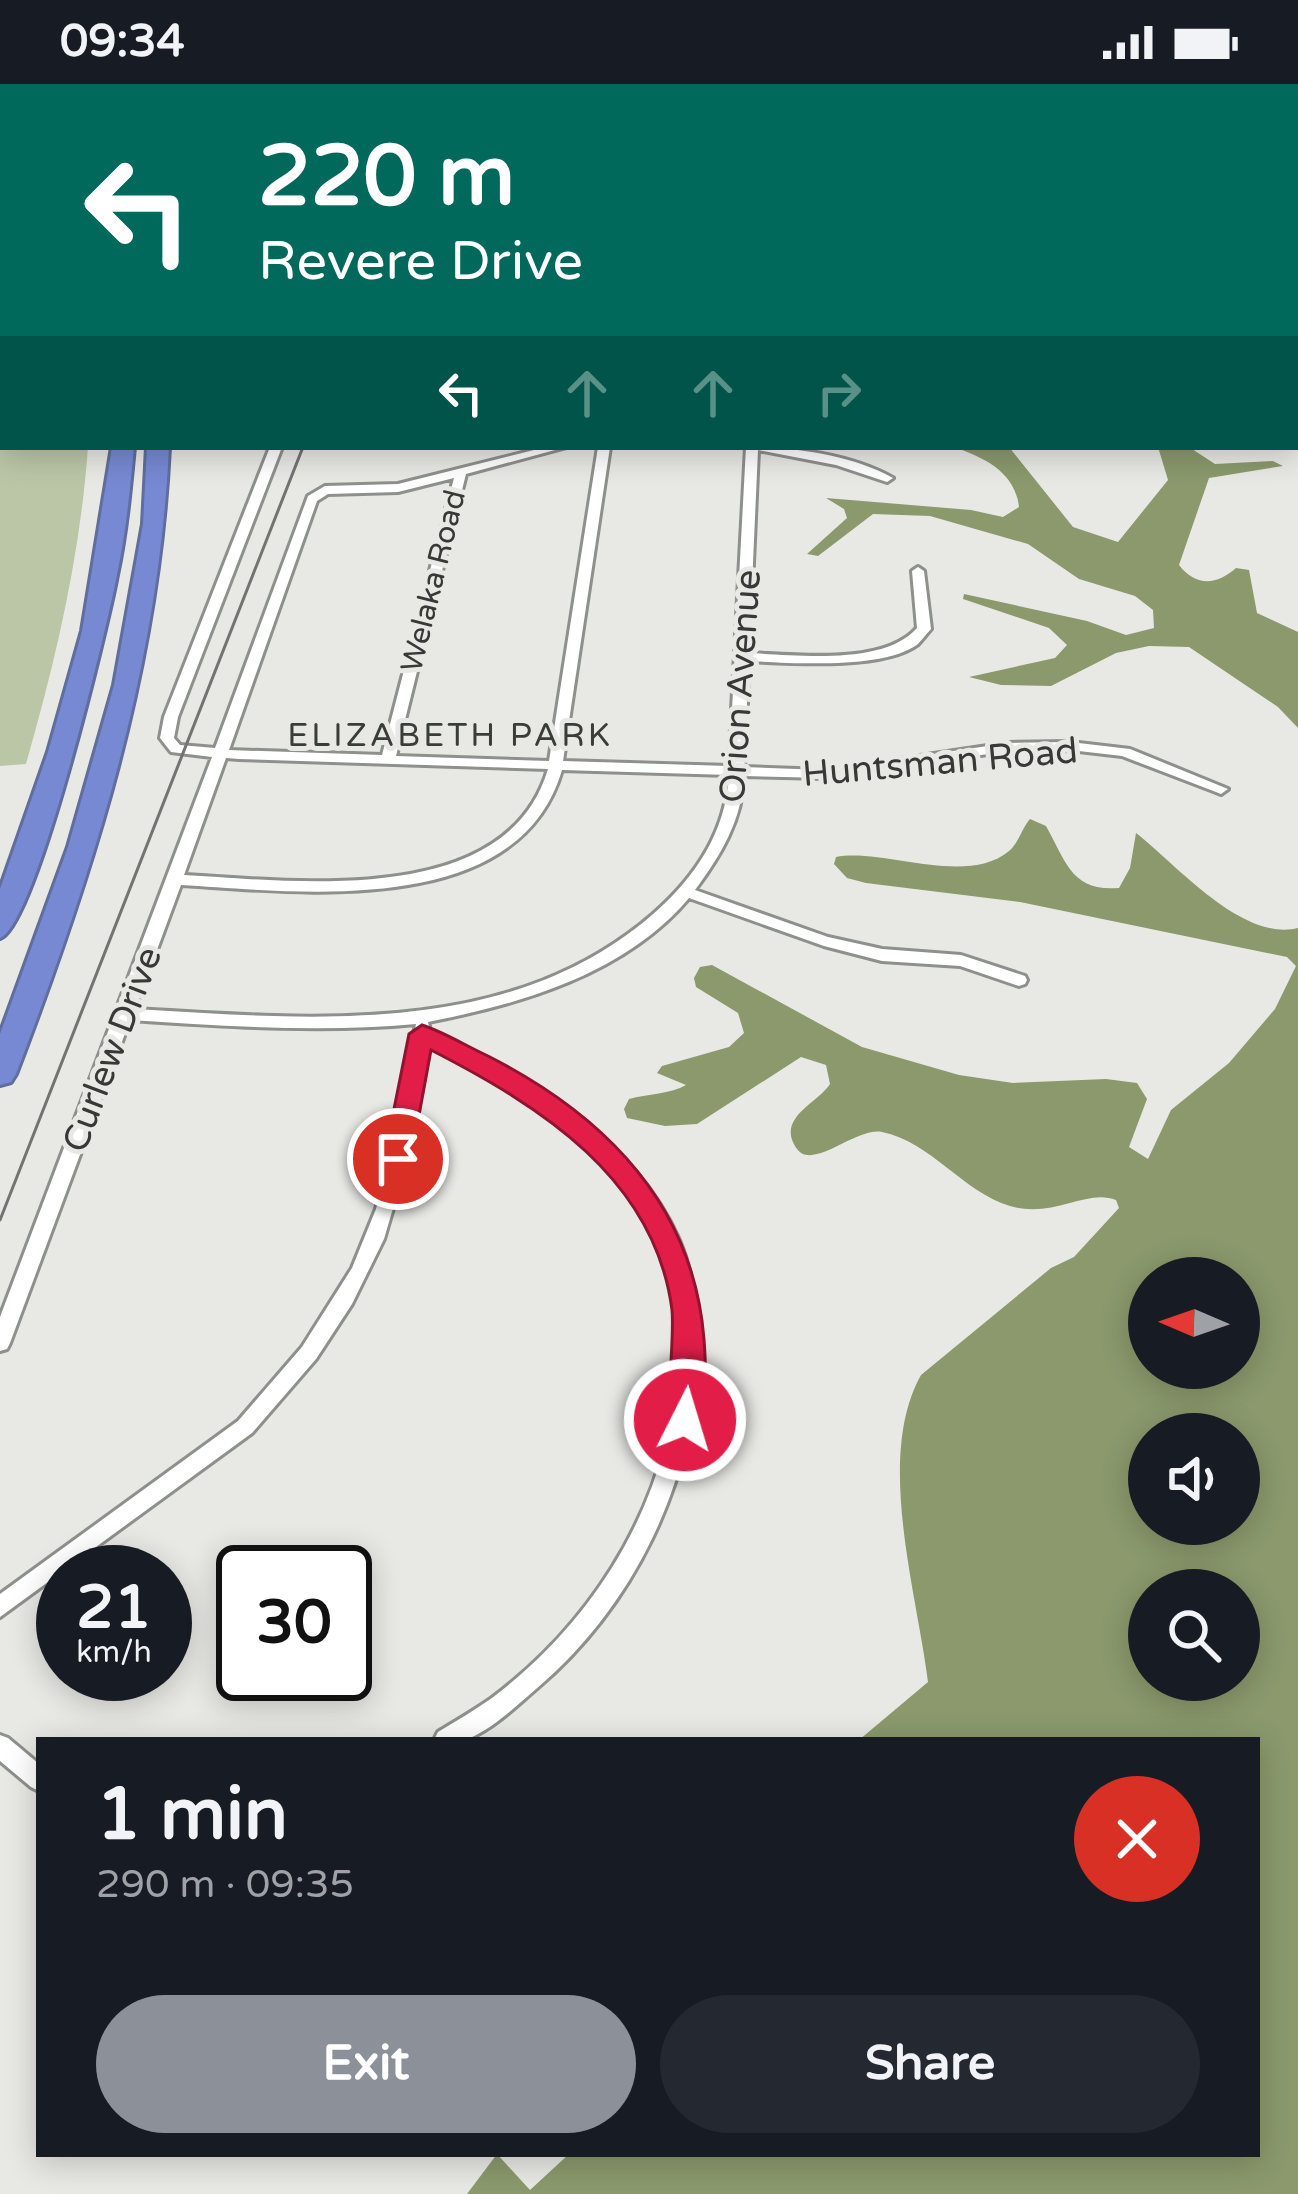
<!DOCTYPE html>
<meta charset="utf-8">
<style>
body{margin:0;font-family:"Varela Round",sans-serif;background:#242831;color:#f1f3f6;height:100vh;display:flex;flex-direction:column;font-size:45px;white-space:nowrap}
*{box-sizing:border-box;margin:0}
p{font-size:39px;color:#9ea1a6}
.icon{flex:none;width:66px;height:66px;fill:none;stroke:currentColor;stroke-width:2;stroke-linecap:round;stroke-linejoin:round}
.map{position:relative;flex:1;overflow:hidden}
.panel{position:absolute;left:36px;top:1653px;width:1224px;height:420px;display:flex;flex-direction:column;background:#171b24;border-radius:0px;box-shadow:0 6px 30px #0003}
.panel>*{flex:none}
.banner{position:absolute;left:0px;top:0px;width:1299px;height:366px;box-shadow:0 6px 30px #0003;background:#00695c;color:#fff;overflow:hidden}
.needle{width:78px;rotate:272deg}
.buttons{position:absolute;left:1128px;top:1173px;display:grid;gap:24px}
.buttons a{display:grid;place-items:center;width:132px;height:132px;border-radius:50%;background:#171b24;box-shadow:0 6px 30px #0003;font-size:60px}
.speed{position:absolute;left:36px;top:1461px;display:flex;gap:24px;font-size:60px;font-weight:700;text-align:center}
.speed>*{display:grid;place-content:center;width:156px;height:156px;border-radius:50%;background:#171b24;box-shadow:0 6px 30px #0003;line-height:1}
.speed small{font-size:30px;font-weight:400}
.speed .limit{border:6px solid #111;border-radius:18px;background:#fff;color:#111}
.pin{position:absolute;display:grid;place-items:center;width:102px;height:102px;color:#fff;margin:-51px;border:6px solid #fff;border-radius:50%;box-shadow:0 3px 12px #0007}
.me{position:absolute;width:132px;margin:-66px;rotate:5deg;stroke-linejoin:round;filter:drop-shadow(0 0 9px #0008)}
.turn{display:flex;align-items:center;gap:42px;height:252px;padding:0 60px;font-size:54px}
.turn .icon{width:156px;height:156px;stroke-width:2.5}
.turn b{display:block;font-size:84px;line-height:102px}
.lanes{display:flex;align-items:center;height:114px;padding:0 60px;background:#0003;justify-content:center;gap:60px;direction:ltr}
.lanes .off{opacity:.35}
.round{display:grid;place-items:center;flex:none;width:126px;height:126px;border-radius:63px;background:#242831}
.head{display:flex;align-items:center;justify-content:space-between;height:204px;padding:0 60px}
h1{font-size:72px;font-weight:700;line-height:90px}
.action{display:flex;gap:24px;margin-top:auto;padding:24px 60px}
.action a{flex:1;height:138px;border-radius:72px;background:#8c9099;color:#fff;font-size:48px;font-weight:700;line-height:138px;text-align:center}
.action a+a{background:#242831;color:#f1f3f6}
.status{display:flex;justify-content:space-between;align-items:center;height:84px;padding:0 60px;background:#171b24;direction:ltr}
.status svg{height:33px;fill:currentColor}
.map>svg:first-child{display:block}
.green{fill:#bbc6a7}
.water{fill:#8b996d;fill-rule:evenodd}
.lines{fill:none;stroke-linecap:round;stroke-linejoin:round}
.street-casing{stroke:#8e908c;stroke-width:6}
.secondary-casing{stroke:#8e908c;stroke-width:6}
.primary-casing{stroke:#616d9c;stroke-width:6}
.highway-casing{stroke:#616d9c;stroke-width:6}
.street{fill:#fff;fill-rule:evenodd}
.secondary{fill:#d6dcf2;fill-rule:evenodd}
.primary{fill:#adb8e5;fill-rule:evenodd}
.highway{fill:#7789d3;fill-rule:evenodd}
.tram{stroke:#737472;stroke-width:3}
.route{fill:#e11d48;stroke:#92132f;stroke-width:3}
.labels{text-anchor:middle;stroke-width:10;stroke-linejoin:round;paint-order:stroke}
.far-street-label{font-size:30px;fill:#383937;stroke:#e8e9e5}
.far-neighbourhood-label{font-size:33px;letter-spacing:3px;fill:#3a3c38;stroke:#e8e9e5}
.street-label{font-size:36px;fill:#383937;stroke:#e8e9e5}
</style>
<div class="status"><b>09:34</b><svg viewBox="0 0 49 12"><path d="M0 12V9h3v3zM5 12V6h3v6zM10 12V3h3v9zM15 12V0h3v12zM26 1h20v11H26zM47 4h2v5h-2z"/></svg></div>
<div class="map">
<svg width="1298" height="2110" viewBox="0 0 1298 2110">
<rect width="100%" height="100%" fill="#e8e9e5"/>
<path class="green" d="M 0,252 L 3,363 L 88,363 C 80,473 56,575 26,680 L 0,682 Z"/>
<g class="water">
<path d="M 954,363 L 1009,363 L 1073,443 L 1118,458 L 1168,396 L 1158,363 L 1189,363 L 1215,380 L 1273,377 L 1283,382 L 1209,394 L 1179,481 C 1196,503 1217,501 1236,484 L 1249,486 L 1257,529 L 1298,548 L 1298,644 L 1278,623 L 1189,563 L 1149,562 L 1116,569 L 1051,602 L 1001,601 L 969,593 L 1055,574 L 1067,561 L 1049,544 L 963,515 L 964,510 L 1087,537 L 1126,551 L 1154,544 L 1153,526 L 1135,512 L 1079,495 L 1028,460 L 930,432 L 873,430 L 818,472 L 807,470 L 847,434 L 844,425 L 826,414 L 971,426 L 1003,433 L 1019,423 C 1015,388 985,374 954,363 Z"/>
<path d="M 1030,735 L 1046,742 C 1066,777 1071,808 1119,804 L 1130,784 L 1136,749 C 1176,780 1242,858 1298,844 L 1298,2110 L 467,2110 L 497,2070 L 530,2106 L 569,2070 L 1257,2070 L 1257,1656 L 859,1656 L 928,1598 C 917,1508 875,1373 921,1291 L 1051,1184 L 1074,1173 L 1119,1124 L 1116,1116 C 1087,1104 1053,1135 1010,1122 C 963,1108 931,1058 882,1048 C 856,1043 813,1087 797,1065 C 775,1034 817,1020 830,1000 L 826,981 L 801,973 L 697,1040 L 665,1042 L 627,1034 L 624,1025 L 629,1015 C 647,1010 671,1010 686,1001 L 657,989 L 662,982 L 729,963 L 744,949 L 738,929 L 696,903 L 694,894 L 700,883 L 712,881 L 862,963 L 959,991 L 1013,999 L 1106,995 L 1137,999 L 1147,1015 L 1129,1063 L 1148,1075 L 1171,1026 L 1229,979 L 1275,925 L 1296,882 L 1287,873 L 1020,818 L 866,799 L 847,794 L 834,780 L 836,773 C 884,764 966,803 1009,767 C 1018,760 1022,744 1030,735 ZM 1149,1194 L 1239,1194 L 1239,1284 L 1149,1284 ZM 1149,1350 L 1239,1350 L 1239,1440 L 1149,1440 ZM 1149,1506 L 1239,1506 L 1239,1596 L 1149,1596 Z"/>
</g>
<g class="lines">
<g class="street-casing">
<g id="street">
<rect x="806" y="0" width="8" height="3"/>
<rect x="820" y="0" width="8" height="3"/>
<path d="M 1047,0 L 1055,0 L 1056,3 L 1048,3 Z"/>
<path d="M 1178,0 L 1187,0 L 1185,3 L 1176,3 Z"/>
<path d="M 1296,3 L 1298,4 L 1298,10 L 1296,9 Z"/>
<rect x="1296" y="98" width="2" height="6"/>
<rect x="1296" y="185" width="2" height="6"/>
<rect x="1296" y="254" width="2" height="6"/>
<rect x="1296" y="325" width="2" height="11"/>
<path d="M 270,363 L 282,363 L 178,633 L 174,654 L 180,661 L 215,664 L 308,412 L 325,402 L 398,400 L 546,363 L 566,363 L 466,390 L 396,672 L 549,677 L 598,363 L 610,363 L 563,677 L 729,682 L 746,363 C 794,363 852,371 893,394 L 887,398 L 836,381 L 758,366 L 749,569 C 796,571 884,582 917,544 L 912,487 L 918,483 L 924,487 L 931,545 C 929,547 920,558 918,560 C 884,586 791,579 749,577 L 744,683 L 825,686 L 1008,659 L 1070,658 L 1130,665 L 1228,705 L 1221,710 L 1216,708 L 1122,672 L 1070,666 L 1008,667 L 825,694 L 744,692 C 742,736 721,771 695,806 L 828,853 L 882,865 L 961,871 L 1025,892 L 1027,896 L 1025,900 L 1019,902 L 960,882 L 882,877 L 824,862 L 689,814 C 625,890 521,920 428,938 L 430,947 C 526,995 632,1051 678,1154 C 694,1190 698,1231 697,1270 C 695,1397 633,1523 536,1605 C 516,1622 495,1643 470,1654 C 460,1658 445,1656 434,1656 L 438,1648 C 456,1637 475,1626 492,1614 C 599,1533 674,1409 677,1273 C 679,1229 675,1180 652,1141 C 601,1054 515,1005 428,961 L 406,1080 L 384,1155 L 352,1220 L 316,1275 L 252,1349 L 0,1533 L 0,1510 L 238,1337 L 302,1263 L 352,1184 L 376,1125 L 388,1080 L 416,940 C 320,949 226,942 130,936 L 10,1259 L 7,1265 L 0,1267 L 0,1233 L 212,673 L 171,668 L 160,654 L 164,633 ZM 454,394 L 382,671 L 229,666 L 317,417 L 328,410 L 398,408 ZM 226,674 L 239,675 L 548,685 C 507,825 296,797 184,791 ZM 562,686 L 729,691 C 726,748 695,794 652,831 C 508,955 310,935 135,925 L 181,801 C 301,808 518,836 562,686 Z"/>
<path d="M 0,1651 L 8,1654 L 39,1680 L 39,1707 L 31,1703 L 0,1677 Z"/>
</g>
</g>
<g class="secondary-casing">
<g id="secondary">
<path d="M 418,0 L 430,0 L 417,3 Z"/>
<rect x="0" y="238" width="3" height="8"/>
</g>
</g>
<g class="primary-casing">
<g id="primary">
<rect x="0" y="88" width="3" height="8"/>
<rect x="1296" y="104" width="2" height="8"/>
</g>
</g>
<g class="highway-casing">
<g id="highway">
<path d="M 0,0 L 16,0 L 0,9 Z"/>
<path d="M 58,0 L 74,0 L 75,3 L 59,3 Z"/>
<path d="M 85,0 L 101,0 L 102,3 L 86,3 Z"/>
<path d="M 122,0 L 142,0 L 144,3 L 124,3 Z"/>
<rect x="0" y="26" width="3" height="10"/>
<rect x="0" y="72" width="3" height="10"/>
<rect x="0" y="163" width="3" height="10"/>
<path d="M 112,363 L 134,363 C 130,406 126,449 117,491 C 108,540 35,844 0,854 L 0,805 L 48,668 L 82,547 Z"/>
<path d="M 147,363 L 169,363 C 159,582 94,786 16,990 L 11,998 L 0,1001 L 0,950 L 68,763 L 114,601 L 143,440 Z"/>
</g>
</g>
<use href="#street" class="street"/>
<use href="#secondary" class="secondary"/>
<use href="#primary" class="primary"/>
<use href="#highway" class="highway"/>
<path class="tram" d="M 0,1136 L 303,363"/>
</g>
<path class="route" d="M 422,941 C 444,948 466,962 488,972 C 604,1031 693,1120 704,1255 C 706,1282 708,1321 696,1346 L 685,1349 L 674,1346 C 664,1326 675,1256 672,1226 C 655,1094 540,1022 431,966 L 411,1075 L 398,1086 L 388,1083 L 384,1075 L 409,950 Z"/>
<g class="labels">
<g class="far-street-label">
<text transform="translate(433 497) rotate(-76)" y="10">Welaka Road</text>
</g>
<g class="far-neighbourhood-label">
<text x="450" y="662">ELIZABETH PARK</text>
</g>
<g class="street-label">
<text transform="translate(739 602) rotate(-86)" y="13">Orion Avenue</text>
<text transform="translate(940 677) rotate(-5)" y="13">Huntsman Road</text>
<text transform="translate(111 965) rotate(-69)" y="13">Curlew Drive</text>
</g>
</g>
</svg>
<div class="buttons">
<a><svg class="needle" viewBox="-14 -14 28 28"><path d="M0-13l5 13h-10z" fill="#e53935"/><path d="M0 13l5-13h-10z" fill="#9ea1a6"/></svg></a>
<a><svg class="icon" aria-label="sound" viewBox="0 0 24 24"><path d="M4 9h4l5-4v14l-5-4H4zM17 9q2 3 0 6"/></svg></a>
<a><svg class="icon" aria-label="search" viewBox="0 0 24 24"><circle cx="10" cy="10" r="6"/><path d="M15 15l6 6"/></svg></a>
</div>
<div class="speed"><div>21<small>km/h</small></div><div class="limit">30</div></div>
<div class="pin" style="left:398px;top:1075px;background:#d93025"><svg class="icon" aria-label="arrive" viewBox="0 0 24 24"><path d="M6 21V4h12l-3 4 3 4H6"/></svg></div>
<svg class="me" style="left:685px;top:1336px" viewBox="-20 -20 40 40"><circle r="17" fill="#e11d48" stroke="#fff" stroke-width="3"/><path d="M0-11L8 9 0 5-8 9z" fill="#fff"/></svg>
<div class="banner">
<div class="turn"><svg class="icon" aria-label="left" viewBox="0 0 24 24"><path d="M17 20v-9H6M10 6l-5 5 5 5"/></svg><div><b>220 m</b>Revere Drive</div></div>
<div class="lanes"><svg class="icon" aria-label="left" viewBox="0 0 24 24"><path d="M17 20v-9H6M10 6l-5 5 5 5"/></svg><svg class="icon off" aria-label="ahead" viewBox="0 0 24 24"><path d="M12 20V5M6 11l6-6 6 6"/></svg><svg class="icon off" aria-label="ahead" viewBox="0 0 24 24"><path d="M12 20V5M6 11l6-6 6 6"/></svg><svg class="icon off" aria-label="right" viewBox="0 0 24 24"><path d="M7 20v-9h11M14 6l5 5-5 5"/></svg></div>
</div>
<section class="panel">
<div class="head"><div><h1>1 min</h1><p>290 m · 09:35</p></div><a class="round" style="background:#d93025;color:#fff"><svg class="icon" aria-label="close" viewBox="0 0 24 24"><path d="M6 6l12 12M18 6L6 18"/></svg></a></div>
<div class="action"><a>Exit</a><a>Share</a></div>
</section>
</div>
